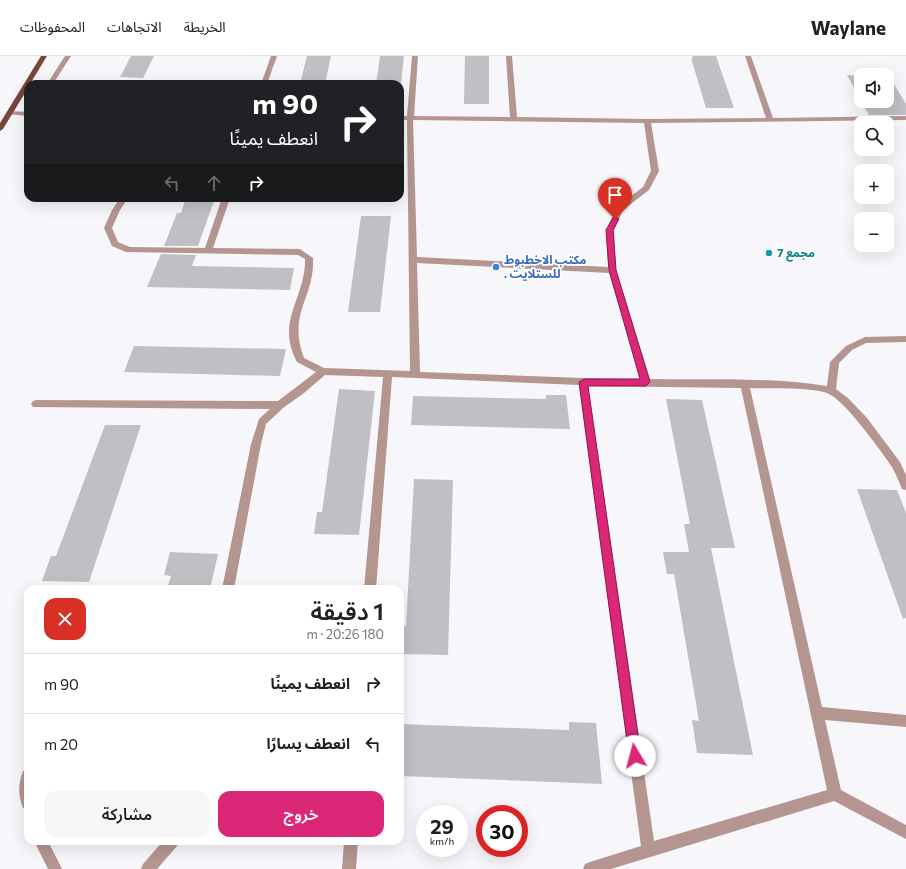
<!DOCTYPE html>
<html lang="ar">
<meta charset="utf-8">
<style>
body{margin:0;font-family:Commissioner,"Noto Sans Arabic",sans-serif;background:#f6f6f6;color:#202124;direction:rtl;height:100vh;display:flex;flex-direction:column;font-size:15px;white-space:nowrap}
*{box-sizing:border-box;margin:0}
p{font-size:13px;color:#757577}
.icon{flex:none;width:22px;height:22px;fill:none;stroke:currentColor;stroke-width:2;stroke-linecap:round;stroke-linejoin:round}
.map{position:relative;flex:1;overflow:hidden;direction:ltr}
.side{position:absolute;left:24px;top:529px;width:380px;height:260px;display:flex;flex-direction:column;background:#fff;border-radius:12px;box-shadow:0 4px 16px #0002;direction:rtl}
.side>*{flex:none}
.guide{position:absolute;left:24px;top:24px;width:380px;height:122px;border-radius:12px;box-shadow:0 4px 16px #0002;direction:rtl;background:#202124;color:#fff;overflow:hidden}
.controls{position:absolute;left:854px;top:12px;display:grid;gap:8px}
.controls a{display:grid;place-items:center;width:40px;height:40px;border-radius:8px;background:#fff;box-shadow:0 4px 16px #0002;font-size:20px}
.speed{position:absolute;left:416px;top:749px;display:flex;gap:8px;font-size:20px;font-weight:700;text-align:center}
.speed>*{display:grid;place-content:center;width:52px;height:52px;border-radius:50%;background:#fff;box-shadow:0 4px 16px #0002;line-height:1}
.speed small{font-size:10px;font-weight:400}
.speed .limit{border:6px solid #d22;background:#fff;color:#111}
.pin{position:absolute;display:grid;place-items:center;width:34px;height:34px;color:#fff;margin:-41px -17px;border-radius:50% 50% 50% 0;rotate:-45deg;box-shadow:0 0 4px #0007}
.pin .icon{rotate:45deg}
.me{position:absolute;width:44px;margin:-22px;rotate:352deg;stroke-linejoin:round;filter:drop-shadow(0 0 3px #0008)}
.turn{display:flex;align-items:center;gap:14px;height:84px;padding:0 20px;font-size:18px}
.turn .icon{width:52px;height:52px;stroke-width:2.5}
.turn b{display:block;font-size:28px;line-height:34px}
.lanes{display:flex;align-items:center;height:38px;padding:0 20px;background:#0003;justify-content:center;gap:20px;direction:ltr}
.lanes .off{opacity:.35}
.round{display:grid;place-items:center;flex:none;width:42px;height:42px;border-radius:12px;background:#f6f6f6}
.headline{display:flex;align-items:center;justify-content:space-between;height:68px;padding:0 20px}
h1{font-size:24px;font-weight:600;line-height:30px}
.primary-button{display:flex;gap:8px;margin-top:auto;padding:8px 20px}
.primary-button a{flex:1;height:46px;border-radius:12px;background:#db2777;color:#fff;font-size:16px;font-weight:600;line-height:46px;text-align:center}
.primary-button a+a{background:#f6f6f6;color:#202124}
ul{padding:0;list-style:none}
li{display:flex;align-items:center;gap:12px;height:60px;padding:0 20px;border-top:1px solid #e0e0e0}
li div{flex:1}
li b{display:block;font-size:15px}
li em{font-style:normal}
header{display:flex;align-items:center;gap:24px;box-sizing:border-box;height:56px;padding:0 20px;background:#fff;border-bottom:1px solid #e0e0e0}
header strong{font-size:19px}
nav{display:flex;gap:22px;margin-inline-start:auto;font-size:14px}
.map>svg:first-child{display:block}
.building{fill:#c0bfc4}
.lines{fill:none;stroke-linecap:round;stroke-linejoin:round}
.minor{fill:#b4958f;fill-rule:evenodd}
.major{fill:#78453b;fill-rule:evenodd}
.route{fill:#db2777;stroke:#8e194d}
.culture-dot{fill:#0f9aa8;stroke:#fff;stroke-width:1.5}
.shop-dot{fill:#3f7fe0;stroke:#fff;stroke-width:1.5}
.labels{text-anchor:middle;stroke-width:3.5;stroke-linejoin:round;paint-order:stroke}
.culture-label{font-size:12px;font-weight:bold;fill:#0d838f;stroke:#fff;text-anchor:start}
.shop-label{font-size:12px;font-weight:bold;fill:#366cbe;stroke:#fff;text-anchor:start}
</style>
<header>
<strong>Waylane</strong>
<nav><a>الخريطة</a><a>الاتجاهات</a><a>المحفوظات</a></nav>
</header>
<div class="map">
<svg width="906" height="813" viewBox="0 0 906 813">
<rect width="100%" height="100%" fill="#f7f6fb"/>
<g class="building">
<path d="M 131,0 L 154,0 L 143,22 L 120,21 Z"/>
<path d="M 307,0 L 331,0 L 325,28 L 300,28 Z"/>
<path d="M 380,0 L 404,0 L 401,28 L 376,28 Z"/>
<path d="M 465,0 L 489,0 L 489,48 L 464,48 Z"/>
<path d="M 692,0 L 716,0 L 734,52 L 706,52 L 691,2 L 693,3 Z"/>
<path d="M 847,19 L 861,20 L 861,45 Z"/>
<path d="M 887,20 L 889,20 L 906,48 L 906,59 L 869,59 L 861,45 L 887,45 Z"/>
<path d="M 186,142 L 215,142 L 198,190 L 164,190 L 177,157 L 181,157 Z"/>
<path d="M 361,160 L 391,160 L 380,256 L 348,256 Z"/>
<path d="M 161,198 L 196,199 L 192,210 L 294,212 L 290,234 L 147,231 Z"/>
<path d="M 134,290 L 286,293 L 280,320 L 124,316 Z"/>
<path d="M 339,333 L 375,335 L 359,479 L 314,478 L 317,456 L 322,456 Z"/>
<path d="M 546,339 L 566,339 L 570,373 L 411,369 L 413,340 L 546,343 Z"/>
<path d="M 666,343 L 702,344 L 735,492 L 711,492 L 753,699 L 697,697 L 692,664 L 699,665 L 674,518 L 667,518 L 663,496 L 689,496 L 684,468 L 690,468 Z"/>
<path d="M 105,369 L 141,369 L 89,526 L 42,525 L 51,500 L 56,500 Z"/>
<path d="M 414,423 L 453,424 L 448,599 L 400,598 L 400,570 L 406,570 Z"/>
<path d="M 857,433 L 897,434 L 906,457 L 906,562 L 903,563 Z"/>
<path d="M 170,496 L 218,498 L 210,533 L 167,533 L 171,520 L 164,519 Z"/>
<path d="M 569,666 L 596,667 L 602,728 L 400,720 L 400,668 L 569,674 Z"/>
</g>
<g class="lines">
<g class="minor">
<path d="M 65,0 L 71,0 L 53,28 L 47,28 Z"/>
<path d="M 271,0 L 277,0 L 267,28 L 261,28 Z"/>
<path d="M 412,0 L 418,0 L 414,60 L 510,61 L 506,0 L 512,0 L 517,61 L 647,63 L 766,62 L 745,0 L 751,0 L 773,62 L 906,60 L 906,64 L 651,67 L 659,115 L 649,134 L 623,154 L 614,174 L 616,214 L 650,323 C 707,324 771,321 827,330 L 830,306 L 846,290 L 865,281 L 906,280 L 906,286 L 866,287 L 852,294 L 839,307 L 836,333 L 849,343 L 867,362 L 900,406 L 906,419 L 906,434 L 902,433 C 899,426 896,418 892,411 C 881,395 844,343 827,337 C 809,331 771,333 750,332 L 822,651 L 906,659 L 906,671 L 825,664 L 841,734 L 906,769 L 906,783 L 834,745 L 611,813 L 583,813 L 585,808 L 590,806 L 641,790 L 579,329 L 392,321 L 376,533 L 364,533 L 383,321 L 325,319 L 304,337 L 283,352 L 266,368 L 261,388 L 234,533 L 222,533 L 251,388 L 259,363 L 270,353 L 33,351 L 31,348 L 33,345 L 36,344 L 278,345 L 316,316 L 297,306 C 275,265 306,242 305,203 L 298,199 L 126,196 L 112,190 L 104,172 L 112,154 L 120,142 L 128,142 L 120,154 L 112,172 L 118,186 L 130,191 L 205,192 L 222,142 L 230,142 L 213,192 L 300,193 L 313,202 C 315,242 287,257 304,302 L 324,312 L 410,315 L 407,64 L 400,64 L 400,60 L 407,60 ZM 413,64 L 644,67 L 651,115 L 643,131 L 617,151 L 606,174 L 608,211 L 417,201 ZM 417,207 L 609,217 L 641,323 L 583,322 L 420,316 ZM 588,330 L 741,332 L 827,734 L 654,785 Z"/>
<path d="M 9,55 L 28,56 L 28,60 L 7,58 L 7,56 Z"/>
<path d="M 28,714 L 28,754 L 23,752 C 18,739 18,728 23,715 Z"/>
<path d="M 34,785 L 48,785 L 62,813 L 48,813 Z"/>
<path d="M 163,785 L 179,785 L 177,790 L 157,813 L 141,813 L 143,808 Z"/>
<path d="M 344,785 L 358,785 L 356,813 L 342,813 Z"/>
</g>
<path class="major" d="M 41,0 L 47,0 L 30,28 L 28,28 L 28,32 L 3,73 L 0,75 L 0,67 Z"/>
</g>
<path class="route" d="M 615,161 L 619,163 L 613,174 L 616,214 L 650,326 L 646,330 L 588,330 L 641,700 L 639,705 L 635,706 L 631,705 L 629,700 L 579,326 L 584,323 L 640,323 L 609,214 L 606,174 L 613,162 Z"/>
<circle class="culture-dot" cx="769" cy="197" r="4"/>
<circle class="shop-dot" cx="496" cy="211" r="4"/>
<g class="labels">
<g class="culture-label">
<text x="777" y="201">مجمع 7</text>
</g>
<g class="shop-label">
<text x="504" y="208">مكتب الاخطبوط<tspan x="504" dy="14">. للستلايت</tspan></text>
</g>
</g>
</svg>
<div class="controls">
<a><svg class="icon" aria-label="sound" viewBox="0 0 24 24"><path d="M4 9h4l5-4v14l-5-4H4zM17 9q2 3 0 6"/></svg></a>
<a><svg class="icon" aria-label="search" viewBox="0 0 24 24"><circle cx="10" cy="10" r="6"/><path d="M15 15l6 6"/></svg></a>
<a>+</a>
<a>−</a>
</div>
<div class="speed"><div>29<small>km/h</small></div><div class="limit">30</div></div>
<div class="pin" style="left:615px;top:163px;background:#d93025"><svg class="icon" aria-label="arrive" viewBox="0 0 24 24"><path d="M6 21V4h12l-3 4 3 4H6"/></svg></div>
<svg class="me" style="left:635px;top:700px" viewBox="-20 -20 40 40"><circle r="19" fill="#fff"/><path d="M0-13L10 11 0 6-10 11z" fill="#db2777"/></svg>
<div class="guide">
<div class="turn"><svg class="icon" aria-label="right" viewBox="0 0 24 24"><path d="M7 20v-9h11M14 6l5 5-5 5"/></svg><div><b>90 m</b>انعطف يمينًا</div></div>
<div class="lanes"><svg class="icon off" aria-label="left" viewBox="0 0 24 24"><path d="M17 20v-9H6M10 6l-5 5 5 5"/></svg><svg class="icon off" aria-label="ahead" viewBox="0 0 24 24"><path d="M12 20V5M6 11l6-6 6 6"/></svg><svg class="icon" aria-label="right" viewBox="0 0 24 24"><path d="M7 20v-9h11M14 6l5 5-5 5"/></svg></div>
</div>
<section class="side">
<div class="headline"><div><h1>1 دقيقة</h1><p>180 m · 20:26</p></div><a class="round" style="background:#d93025;color:#fff"><svg class="icon" aria-label="close" viewBox="0 0 24 24"><path d="M6 6l12 12M18 6L6 18"/></svg></a></div>
<ul>
<li><svg class="icon" aria-label="right" viewBox="0 0 24 24"><path d="M7 20v-9h11M14 6l5 5-5 5"/></svg><div><b>انعطف يمينًا</b></div><em>90 m</em></li>
<li><svg class="icon" aria-label="left" viewBox="0 0 24 24"><path d="M17 20v-9H6M10 6l-5 5 5 5"/></svg><div><b>انعطف يسارًا</b></div><em>20 m</em></li>
</ul>
<div class="primary-button"><a>خروج</a><a>مشاركة</a></div>
</section>
</div>
